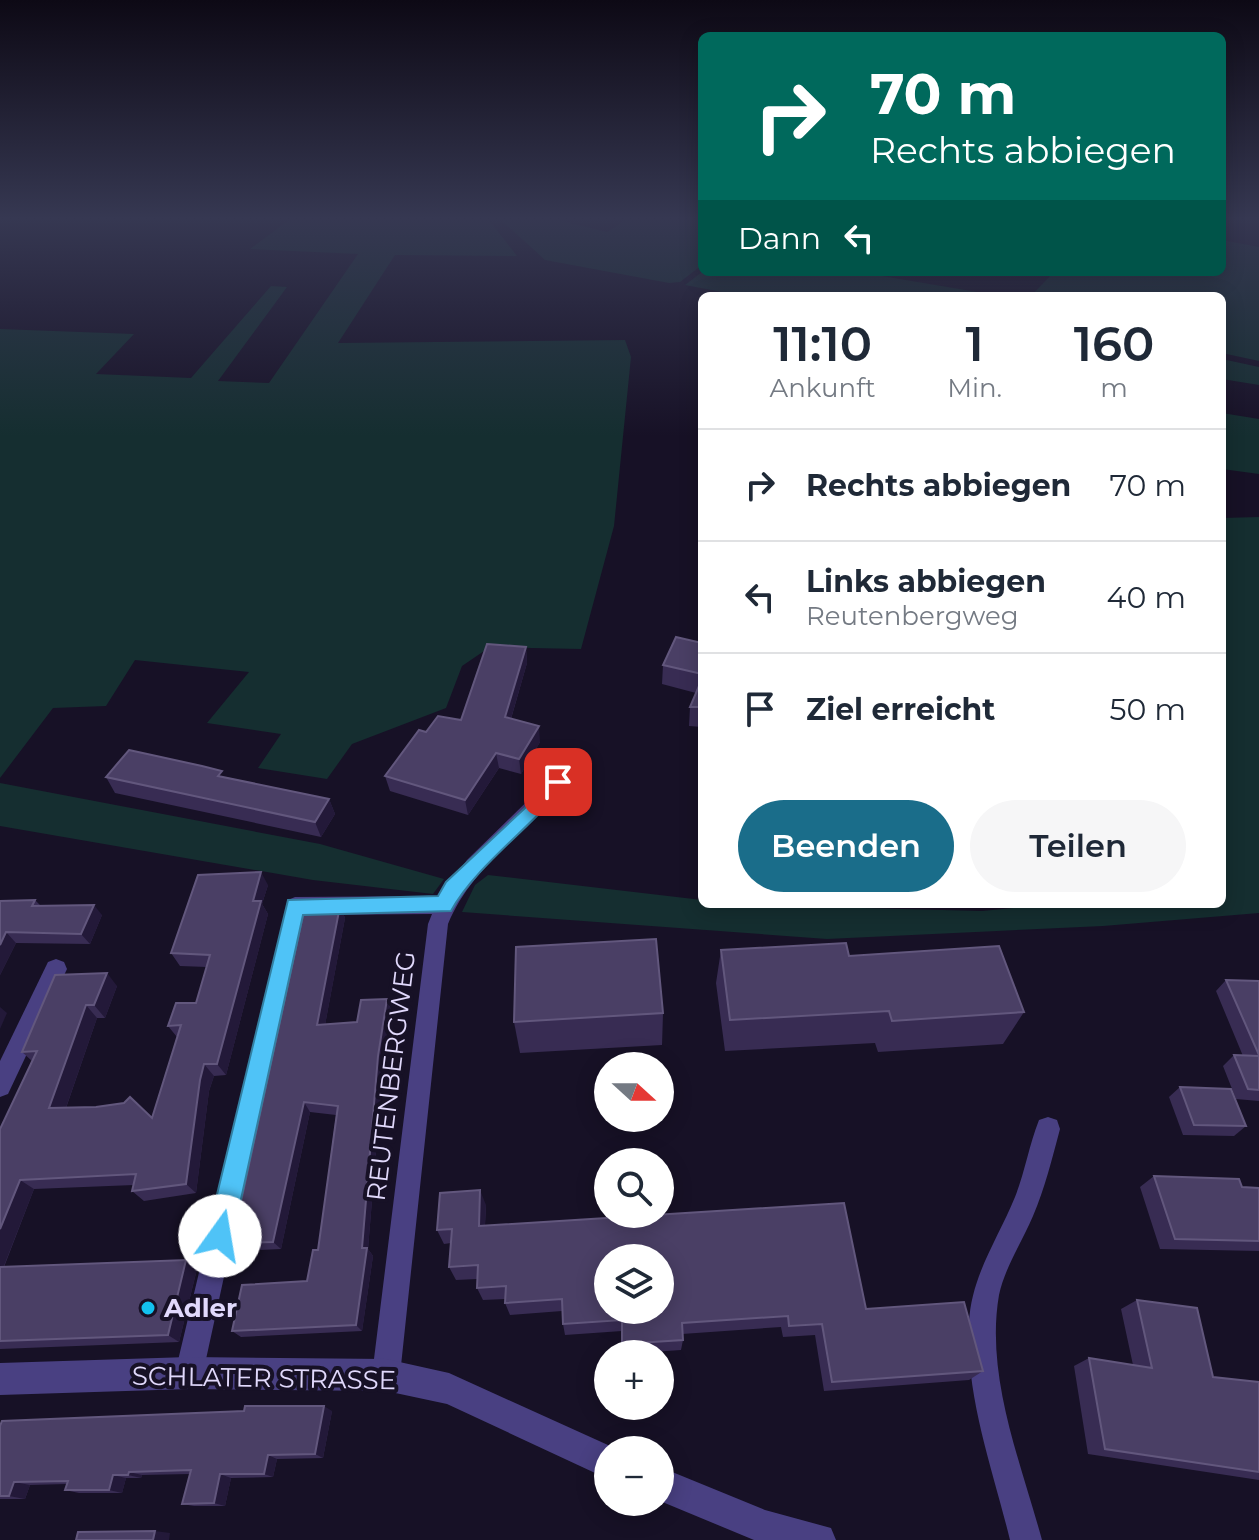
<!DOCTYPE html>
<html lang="de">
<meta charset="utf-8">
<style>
body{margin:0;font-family:Montserrat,sans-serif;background:#f6f6f7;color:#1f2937;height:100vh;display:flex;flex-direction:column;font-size:30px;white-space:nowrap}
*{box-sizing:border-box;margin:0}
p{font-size:26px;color:#747a83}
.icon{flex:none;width:44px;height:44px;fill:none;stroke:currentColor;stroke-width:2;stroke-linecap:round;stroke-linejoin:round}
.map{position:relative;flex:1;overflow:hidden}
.sheet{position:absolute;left:698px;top:292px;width:528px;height:616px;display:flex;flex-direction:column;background:#fff;border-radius:12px;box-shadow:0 4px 20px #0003}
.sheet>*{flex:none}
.hud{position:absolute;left:698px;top:32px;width:528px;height:244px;border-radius:12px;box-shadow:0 4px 20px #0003;background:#00695c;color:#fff;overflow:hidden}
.needle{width:52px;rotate:111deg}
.tools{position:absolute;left:594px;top:1052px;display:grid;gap:16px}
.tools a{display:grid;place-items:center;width:80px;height:80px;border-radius:50%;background:#fff;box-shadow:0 4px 20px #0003;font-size:40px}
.pin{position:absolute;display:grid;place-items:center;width:68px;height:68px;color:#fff;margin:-34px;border-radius:16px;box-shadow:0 4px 12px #0006}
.me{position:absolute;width:88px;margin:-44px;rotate:13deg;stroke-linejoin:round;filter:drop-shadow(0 0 6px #0008)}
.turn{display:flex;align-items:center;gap:28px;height:168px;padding:0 40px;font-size:36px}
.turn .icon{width:104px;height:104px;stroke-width:2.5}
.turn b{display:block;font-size:56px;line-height:68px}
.then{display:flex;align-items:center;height:76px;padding:0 40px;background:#0003;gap:16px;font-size:30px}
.eta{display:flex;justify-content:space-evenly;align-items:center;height:136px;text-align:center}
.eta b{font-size:48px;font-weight:600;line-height:56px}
.action{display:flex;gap:16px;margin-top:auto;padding:16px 40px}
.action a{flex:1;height:92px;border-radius:48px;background:#1a6d8a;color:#fff;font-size:32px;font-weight:600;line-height:92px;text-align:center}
.action a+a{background:#f6f6f7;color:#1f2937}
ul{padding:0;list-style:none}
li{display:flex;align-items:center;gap:24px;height:112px;padding:0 40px;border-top:2px solid #e0e1e3}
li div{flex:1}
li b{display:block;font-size:30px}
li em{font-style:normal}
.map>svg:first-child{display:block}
.green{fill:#152e30}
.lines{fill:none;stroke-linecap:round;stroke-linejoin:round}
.minor{fill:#494082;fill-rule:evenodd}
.tertiary{fill:#494082;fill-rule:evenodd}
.wall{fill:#382c53}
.shaded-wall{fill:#231939}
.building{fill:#4a3f65;stroke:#62577d;stroke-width:2;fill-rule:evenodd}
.route{fill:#4fc3f7;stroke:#337fa1;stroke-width:2}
.poi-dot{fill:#13c1ef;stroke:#171126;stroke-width:3}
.labels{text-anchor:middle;stroke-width:8;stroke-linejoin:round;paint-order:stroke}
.near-street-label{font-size:26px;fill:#e1d9fc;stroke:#171126}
.near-poi-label{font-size:26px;font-weight:bold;fill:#e1d9fc;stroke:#171126;text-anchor:start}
</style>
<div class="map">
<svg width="1259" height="1540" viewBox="0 0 1259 1540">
<rect width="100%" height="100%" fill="#171126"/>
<g class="green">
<path d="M 289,220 L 489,220 L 517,256 L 395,255 L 338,343 L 625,340 L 631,357 L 614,526 L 581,649 L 490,647 L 462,666 L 446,708 L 352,744 L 327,779 L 258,768 L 281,734 L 207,723 L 249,672 L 135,660 L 106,706 L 53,708 L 0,778 L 0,329 L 134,334 L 96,374 L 191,378 L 271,286 L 287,287 L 218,381 L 269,383 L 358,254 L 250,249 Z"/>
<path d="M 501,220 L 558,220 L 607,232 L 626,220 L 702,220 L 702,265 L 680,282 L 669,283 L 545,260 Z"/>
<path d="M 1222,240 L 1259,247 L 1259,361 L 1222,353 L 1225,337 L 1222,336 L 1222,296 L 1031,296 L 1054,272 L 1222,272 Z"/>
<path d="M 702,272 L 858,272 L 1001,296 L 743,296 L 685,285 Z"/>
<path d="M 1222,359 L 1259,367 L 1259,385 L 1222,379 Z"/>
<path d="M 1222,413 L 1259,419 L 1259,474 L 1222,469 Z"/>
<path d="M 1259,517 L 1259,913 L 1103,926 L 827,939 L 462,912 L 475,885 L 488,875 L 702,900 L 702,904 L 982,911 L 1052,904 L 1222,904 L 1222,518 Z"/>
<path d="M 0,783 L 320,844 L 444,879 L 433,894 L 313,880 L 0,826 Z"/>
</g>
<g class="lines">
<g class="minor">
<path d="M 558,775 L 564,777 L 567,782 L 564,787 C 526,833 471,867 448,924 L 400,1375 L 396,1385 L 386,1389 L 376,1385 L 372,1375 L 428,924 L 432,914 L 303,915 L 203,1373 L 199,1383 L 189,1387 L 179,1383 L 175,1373 L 288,900 L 295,897 L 440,896 L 467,860 L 552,777 Z"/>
<path d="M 56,959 L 64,962 L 67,969 L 8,1094 L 0,1097 L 0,1061 L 48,962 Z"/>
<path d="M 1048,1117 L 1057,1120 L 1060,1129 C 1052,1159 1045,1188 1033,1216 C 1022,1242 1005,1267 999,1295 C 985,1376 1021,1463 1042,1540 L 1010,1540 C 993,1470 965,1396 969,1323 C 971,1276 998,1239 1015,1197 C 1025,1172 1029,1145 1039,1120 Z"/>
</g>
<g class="tertiary">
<path d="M 189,1357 L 386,1359 L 449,1373 L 619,1450 L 608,1450 L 608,1479 L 447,1404 L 386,1391 L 189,1389 L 0,1395 L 0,1363 Z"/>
<path d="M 660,1467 L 765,1510 L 831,1528 L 836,1540 L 754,1540 L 660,1501 Z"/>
</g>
</g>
<g class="wall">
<path d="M 702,643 L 702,727 L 689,726 L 690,707 L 696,693 L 662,684 L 663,665 Z"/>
<path d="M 526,647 L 527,663 L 511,719 L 540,742 L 521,774 L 499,768 L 468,815 L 390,791 L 385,776 L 426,732 L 461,720 Z"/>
<path d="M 106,777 L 225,777 L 329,799 L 335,814 L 321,837 L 115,793 Z"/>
<path d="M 268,885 L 262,904 L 268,914 L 226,1075 L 214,1076 L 209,1091 L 196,1193 L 144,1201 L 132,1191 L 134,1185 L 34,1189 L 4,1267 L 186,1260 L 197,1269 L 179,1342 L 0,1349 L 0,1129 L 32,1061 L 22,1052 L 55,975 L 117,986 L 105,1018 L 97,1018 L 66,1108 L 152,1118 L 177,1037 L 168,1026 L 196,1003 L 207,967 L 180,966 L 171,953 Z"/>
<path d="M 35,900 L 41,906 L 102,915 L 90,944 L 16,943 L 0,975 L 0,901 Z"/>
<path d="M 340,906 L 345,918 L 325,1025 L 357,1022 L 387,999 L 391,1010 L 383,1066 L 368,1249 L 373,1256 L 362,1331 L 241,1337 L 232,1331 L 307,1281 L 318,1250 L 336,1115 L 310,1112 L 281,1249 L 240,1251 L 232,1243 Z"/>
<path d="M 721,950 L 849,956 L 1024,1012 L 1003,1044 L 878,1052 L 875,1043 L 725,1051 L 716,983 Z"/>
<path d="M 1226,980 L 1259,981 L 1259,1101 L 1236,1099 L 1223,1066 L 1234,1055 L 1243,1056 L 1216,991 Z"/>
<path d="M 663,1013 L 662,1045 L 520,1053 L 514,1022 Z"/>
<path d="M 1180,1087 L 1246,1126 L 1234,1136 L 1183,1135 L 1169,1097 Z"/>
<path d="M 1154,1176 L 1242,1187 L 1259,1188 L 1259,1251 L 1160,1249 L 1140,1187 Z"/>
<path d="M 486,1205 L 485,1225 L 866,1309 L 983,1371 L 969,1380 L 824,1391 L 815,1335 L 783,1337 L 781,1327 L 682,1334 L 683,1340 L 681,1350 L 623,1354 L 622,1331 L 565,1335 L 563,1324 L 562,1311 L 510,1315 L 505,1303 L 505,1299 L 483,1300 L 477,1288 L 477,1279 L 456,1280 L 449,1267 L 451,1243 L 444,1244 L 437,1230 Z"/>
<path d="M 1137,1300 L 1213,1377 L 1259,1382 L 1259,1480 L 1088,1454 L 1074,1366 L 1089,1358 L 1133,1365 L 1121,1309 Z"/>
<path d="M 332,1411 L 323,1458 L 277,1459 L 273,1477 L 231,1478 L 225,1506 L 194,1506 L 182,1504 L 190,1474 L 142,1475 L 141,1478 L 126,1478 L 122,1493 L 79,1493 L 65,1490 L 67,1484 L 30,1485 L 25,1499 L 0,1499 L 0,1426 Z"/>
</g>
<g class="shaded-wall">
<path d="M 526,647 L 527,663 L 507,732 L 505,717 Z"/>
<path d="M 539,726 L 540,742 L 521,774 L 519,759 Z"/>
<path d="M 496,753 L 499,768 L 468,815 L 465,800 Z"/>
<path d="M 329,799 L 335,814 L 321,837 L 315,822 Z"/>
<path d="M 261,872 L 268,885 L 262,904 L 268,914 L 226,1075 L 217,1064 L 253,901 Z"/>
<path d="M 94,905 L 102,915 L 90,944 L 81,934 Z"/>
<path d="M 340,906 L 345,918 L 323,1036 L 317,1025 Z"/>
<path d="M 6,932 L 16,943 L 0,975 L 0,945 Z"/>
<path d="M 107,973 L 117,986 L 105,1018 L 94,1005 Z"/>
<path d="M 387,999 L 391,1010 L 383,1066 L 368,1249 L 373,1256 L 362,1331 L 356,1325 L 362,1248 L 378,1056 Z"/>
<path d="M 86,1005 L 97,1018 L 62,1119 L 49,1108 Z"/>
<path d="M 0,1007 L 7,1013 L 0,1029 Z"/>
<path d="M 204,1064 L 214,1076 L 209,1091 L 196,1193 L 186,1184 L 200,1080 Z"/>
<path d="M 304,1102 L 310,1112 L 281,1249 L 273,1242 Z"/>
<path d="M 20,1180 L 34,1189 L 0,1276 L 0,1229 Z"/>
<path d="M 480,1190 L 486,1205 L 484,1240 L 479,1226 Z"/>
<path d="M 186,1260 L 197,1269 L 179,1342 L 168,1335 Z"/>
<path d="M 324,1406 L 332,1411 L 323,1458 L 315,1454 Z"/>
<path d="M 268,1455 L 277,1459 L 273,1477 L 264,1474 Z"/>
<path d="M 129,1472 L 142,1475 L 141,1478 L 128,1475 Z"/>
<path d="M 220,1474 L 231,1478 L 225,1506 L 214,1503 Z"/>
<path d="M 113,1475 L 126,1478 L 122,1493 L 109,1490 Z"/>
<path d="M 14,1482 L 30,1485 L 25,1499 L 9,1496 Z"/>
<path d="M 155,1531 L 170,1533 L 169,1540 L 153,1540 Z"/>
</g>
<g class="building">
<path d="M 676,637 L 702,643 L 702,674 L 663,665 Z"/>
<path d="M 487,644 L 526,647 L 505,717 L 539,726 L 519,759 L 496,753 L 465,800 L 385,776 L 419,730 L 426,732 L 438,716 L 461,720 Z"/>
<path d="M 702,679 L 702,707 L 690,707 Z"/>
<path d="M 129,750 L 202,766 L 222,771 L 218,776 L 329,799 L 315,822 L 106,777 Z"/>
<path d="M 261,872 L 253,901 L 261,901 L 217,1064 L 204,1064 L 200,1080 L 186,1184 L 132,1191 L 136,1174 L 20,1180 L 0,1229 L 0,1129 L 37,1051 L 22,1052 L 55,975 L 107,973 L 94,1005 L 86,1005 L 49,1108 L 96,1107 L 124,1103 L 130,1097 L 152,1118 L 181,1025 L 168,1026 L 176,1003 L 196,1003 L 210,955 L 171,953 L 198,875 Z"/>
<path d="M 35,900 L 32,906 L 94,905 L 81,934 L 6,932 L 0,945 L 0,901 Z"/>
<path d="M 305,906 L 340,906 L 317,1025 L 357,1022 L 361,1000 L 387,999 L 378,1056 L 362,1248 L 367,1248 L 356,1325 L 232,1331 L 242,1285 L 307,1281 L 313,1250 L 318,1250 L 338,1106 L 304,1102 L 273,1242 L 232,1243 Z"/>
<path d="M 656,939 L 663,1013 L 514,1022 L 516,947 Z"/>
<path d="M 846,943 L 849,956 L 999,946 L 1024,1012 L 892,1021 L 889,1011 L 730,1020 L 721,950 Z"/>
<path d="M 1226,980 L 1259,981 L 1259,1055 Z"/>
<path d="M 1234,1055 L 1259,1056 L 1259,1090 L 1248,1089 Z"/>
<path d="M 1180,1087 L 1231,1089 L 1246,1126 L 1194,1125 Z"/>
<path d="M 1154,1176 L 1239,1179 L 1242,1187 L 1259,1188 L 1259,1241 L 1175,1239 Z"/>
<path d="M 480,1190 L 479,1226 L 844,1203 L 866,1309 L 964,1302 L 983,1371 L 832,1382 L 822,1324 L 789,1326 L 788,1316 L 682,1323 L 683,1340 L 622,1344 L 622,1320 L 563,1324 L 562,1299 L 505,1303 L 506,1286 L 477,1288 L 478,1265 L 449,1267 L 452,1229 L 437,1230 L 440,1193 ZM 608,1258 L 660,1258 L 660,1310 L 608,1310 Z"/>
<path d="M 186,1260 L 168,1335 L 0,1341 L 0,1267 Z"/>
<path d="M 1137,1300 L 1197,1308 L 1213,1377 L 1259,1382 L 1259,1472 L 1105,1449 L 1089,1358 L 1152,1368 Z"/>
<path d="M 245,1406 L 324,1406 L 315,1454 L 268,1455 L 264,1474 L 220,1474 L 214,1503 L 182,1504 L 191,1470 L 129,1472 L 128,1475 L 113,1475 L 109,1490 L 65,1490 L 68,1481 L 14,1482 L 9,1496 L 0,1496 L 0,1426 L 2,1421 L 244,1411 Z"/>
<path d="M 155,1531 L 153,1540 L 76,1540 L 78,1532 Z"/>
</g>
<linearGradient id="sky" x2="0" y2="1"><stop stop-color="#0d0915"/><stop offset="0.5" stop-color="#363852"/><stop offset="1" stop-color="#363852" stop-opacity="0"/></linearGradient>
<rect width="1259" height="436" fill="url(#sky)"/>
<path class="route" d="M 558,775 L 567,782 L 564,787 C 531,827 474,868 451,911 L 303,915 L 233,1236 L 229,1246 L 220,1249 L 210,1246 L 207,1236 L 288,900 L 438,896 L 446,882 L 525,808 L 551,777 Z"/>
<circle class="poi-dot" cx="148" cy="1308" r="8"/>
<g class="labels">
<g class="near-street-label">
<text transform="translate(391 1076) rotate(-83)" y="9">REUTENBERGWEG</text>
<text transform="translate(264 1378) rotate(1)" y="9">SCHLATER STRASSE</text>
</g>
<g class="near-poi-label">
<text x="164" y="1317">Adler</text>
</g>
</g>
</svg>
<div class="tools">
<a><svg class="needle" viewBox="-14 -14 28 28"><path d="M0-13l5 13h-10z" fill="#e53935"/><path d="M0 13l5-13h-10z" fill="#747a83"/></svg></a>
<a><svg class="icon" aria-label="search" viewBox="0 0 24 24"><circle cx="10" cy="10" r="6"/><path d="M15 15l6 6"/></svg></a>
<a><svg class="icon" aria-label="layers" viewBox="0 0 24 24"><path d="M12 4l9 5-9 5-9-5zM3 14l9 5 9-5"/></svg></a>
<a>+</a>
<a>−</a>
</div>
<div class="pin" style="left:558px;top:782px;background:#d93025"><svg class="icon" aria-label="arrive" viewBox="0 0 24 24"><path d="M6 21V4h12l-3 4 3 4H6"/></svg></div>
<svg class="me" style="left:220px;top:1236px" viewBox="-20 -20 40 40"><circle r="19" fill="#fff"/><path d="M0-13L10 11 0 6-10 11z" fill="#4fc3f7"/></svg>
<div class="hud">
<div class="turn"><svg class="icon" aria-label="right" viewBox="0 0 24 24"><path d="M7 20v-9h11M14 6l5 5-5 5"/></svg><div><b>70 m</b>Rechts abbiegen</div></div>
<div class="then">Dann<svg class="icon" aria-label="left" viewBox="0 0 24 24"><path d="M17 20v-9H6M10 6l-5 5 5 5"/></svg></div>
</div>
<section class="sheet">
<div class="eta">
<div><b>11:10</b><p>Ankunft</p></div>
<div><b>1</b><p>Min.</p></div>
<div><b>160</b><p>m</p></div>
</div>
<ul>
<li><svg class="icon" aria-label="right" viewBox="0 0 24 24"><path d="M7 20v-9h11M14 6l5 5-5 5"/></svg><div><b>Rechts abbiegen</b></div><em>70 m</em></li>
<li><svg class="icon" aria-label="left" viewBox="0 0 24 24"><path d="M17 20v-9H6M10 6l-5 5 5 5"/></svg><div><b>Links abbiegen</b><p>Reutenbergweg</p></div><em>40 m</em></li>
<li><svg class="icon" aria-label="arrive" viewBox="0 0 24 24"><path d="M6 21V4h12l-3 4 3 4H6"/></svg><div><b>Ziel erreicht</b></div><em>50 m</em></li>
</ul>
<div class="action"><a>Beenden</a><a>Teilen</a></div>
</section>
</div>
